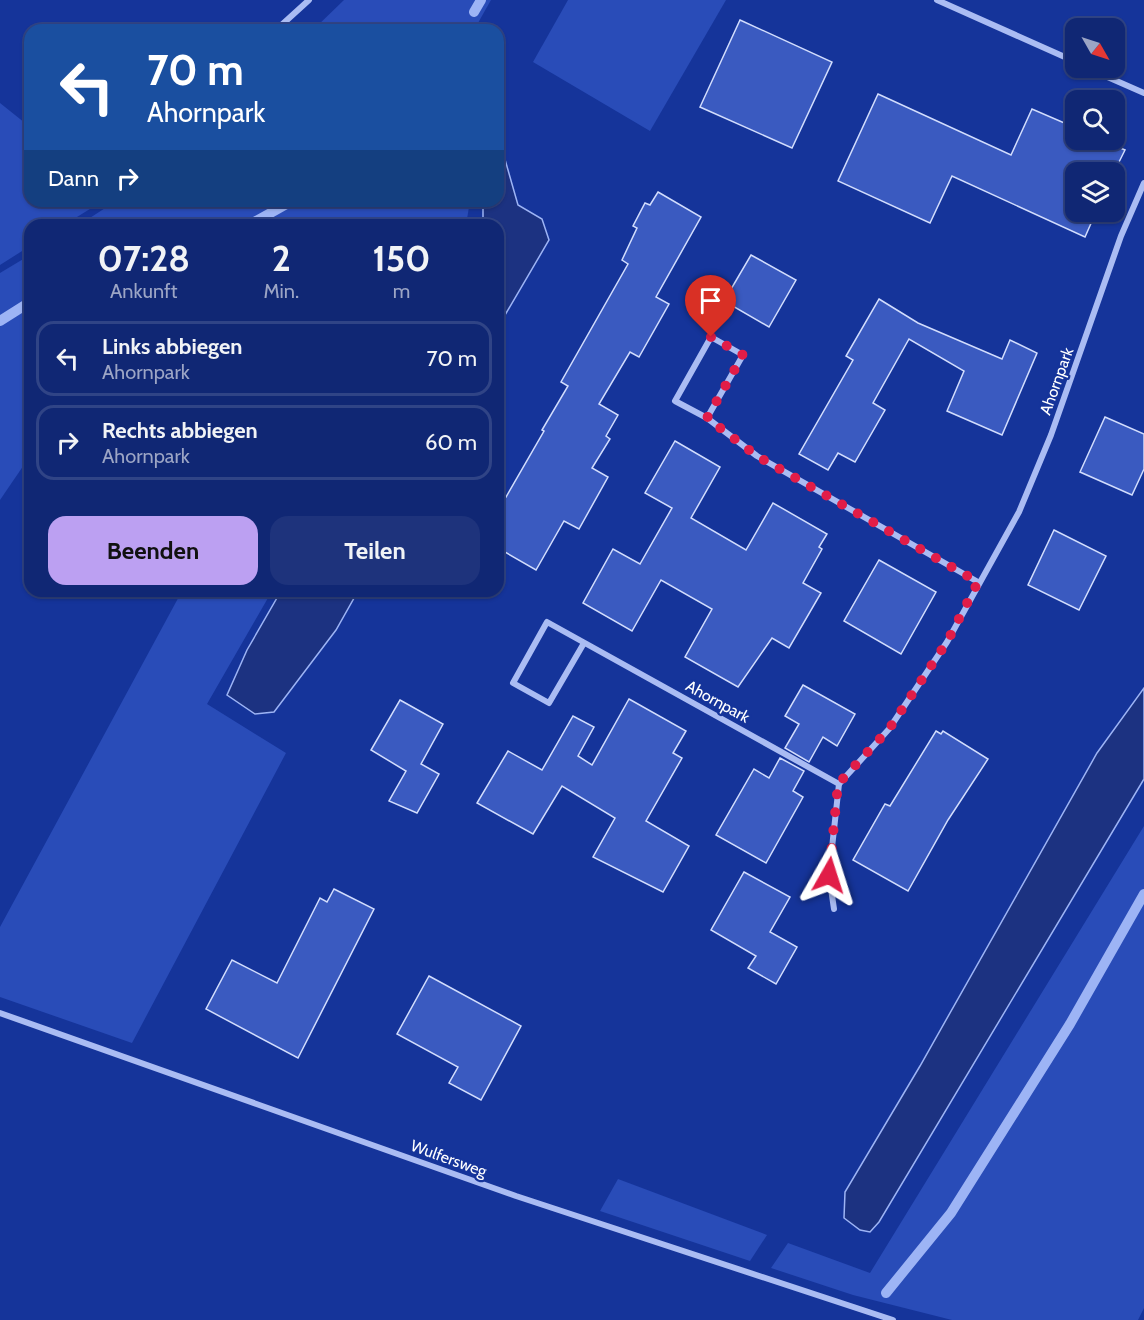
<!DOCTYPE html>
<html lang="de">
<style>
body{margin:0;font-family:Cabin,sans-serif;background:#1e337c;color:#f1f3f6;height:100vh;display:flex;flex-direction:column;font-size:22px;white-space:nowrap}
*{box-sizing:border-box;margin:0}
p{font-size:20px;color:#9ca5c5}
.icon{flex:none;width:33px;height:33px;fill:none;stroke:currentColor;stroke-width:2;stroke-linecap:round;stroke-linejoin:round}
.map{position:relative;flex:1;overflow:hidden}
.side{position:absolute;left:24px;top:219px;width:480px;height:378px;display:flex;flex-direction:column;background:#102774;border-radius:18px;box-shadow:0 2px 4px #0004,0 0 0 2px #304486}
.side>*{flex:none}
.banner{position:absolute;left:24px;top:24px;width:480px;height:183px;border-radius:18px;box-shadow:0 2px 4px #0004,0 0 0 2px #304486;background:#1a4fa0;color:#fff;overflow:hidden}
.needle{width:39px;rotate:129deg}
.buttons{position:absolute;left:1065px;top:18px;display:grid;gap:12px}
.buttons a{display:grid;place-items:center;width:60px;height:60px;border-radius:12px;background:#102774;box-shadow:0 2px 4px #0004,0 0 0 2px #304486;font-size:30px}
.pin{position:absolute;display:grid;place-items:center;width:51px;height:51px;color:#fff;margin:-62px -26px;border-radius:50% 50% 50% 0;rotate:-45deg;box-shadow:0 0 6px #0007}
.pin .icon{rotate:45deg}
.me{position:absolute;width:66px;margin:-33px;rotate:6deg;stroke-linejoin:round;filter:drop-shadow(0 0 4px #0008)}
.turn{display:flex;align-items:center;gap:21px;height:126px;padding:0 24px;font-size:27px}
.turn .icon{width:78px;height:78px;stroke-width:2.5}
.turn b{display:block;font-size:42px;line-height:51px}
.then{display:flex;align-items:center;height:57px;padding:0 24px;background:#0003;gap:12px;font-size:22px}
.eta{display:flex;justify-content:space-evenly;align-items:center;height:102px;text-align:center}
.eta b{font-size:36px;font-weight:700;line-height:42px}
.primary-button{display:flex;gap:12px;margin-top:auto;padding:12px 24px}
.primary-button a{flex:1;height:69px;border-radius:18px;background:#bca0f2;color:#111;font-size:24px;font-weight:700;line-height:69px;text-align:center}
.primary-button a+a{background:#1e337c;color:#f1f3f6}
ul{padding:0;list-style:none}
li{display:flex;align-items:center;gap:18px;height:75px;margin:0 12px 9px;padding:0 12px;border:3px solid #304486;border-radius:18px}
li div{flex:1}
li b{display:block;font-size:22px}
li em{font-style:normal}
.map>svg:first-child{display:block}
.green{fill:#294cb8}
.water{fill:#1c3281;stroke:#9db4f5;stroke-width:1.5}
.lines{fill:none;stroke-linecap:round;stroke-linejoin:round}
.stream{stroke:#9db4f5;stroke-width:10}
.building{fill:#3a5ac0;stroke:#d2ddfd;stroke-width:1.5}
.street{stroke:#aabcf3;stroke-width:6}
.route{stroke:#e11d48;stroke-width:10;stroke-dasharray:0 18}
.labels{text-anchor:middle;stroke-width:4.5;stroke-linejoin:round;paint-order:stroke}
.street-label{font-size:16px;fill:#fff;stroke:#15349a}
</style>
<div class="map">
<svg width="1144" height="1320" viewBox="0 0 1144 1320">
<rect width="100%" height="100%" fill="#15349a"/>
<g class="green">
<path d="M 344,0 L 491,0 L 474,30 L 313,30 Z"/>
<path d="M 568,0 L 726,0 L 650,131 L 533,62 Z"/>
<path d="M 0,103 L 30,127 L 30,201 L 97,201 L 98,204 L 64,225 L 30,225 L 30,246 L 0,265 Z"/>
<path d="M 116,201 L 470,201 L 466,225 L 79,225 Z"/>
<path d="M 30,255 L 30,456 L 0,500 L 0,273 Z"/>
<path d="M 182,591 L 272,591 L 207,704 L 286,753 L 132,1043 L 0,997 L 0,927 Z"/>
<path d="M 1144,826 L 1144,1308 L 1138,1320 L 952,1320 L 853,1295 L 771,1268 L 788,1243 L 870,1273 Z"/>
<path d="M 618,1179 L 767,1235 L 750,1261 L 600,1211 Z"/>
</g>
<g class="water">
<path d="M 498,135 L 518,205 L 542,219 L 549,240 L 498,327 L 498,225 L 483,225 L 483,201 L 498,201 Z"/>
<path d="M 281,591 L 358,591 L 336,630 L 274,712 L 255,714 L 227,695 L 247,650 Z"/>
<path d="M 1144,688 L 1144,779 L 879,1222 L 870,1232 L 860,1230 L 844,1218 L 845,1192 L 920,1066 L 1097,753 Z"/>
</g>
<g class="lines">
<g class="stream">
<path d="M 474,12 L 481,0"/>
<path d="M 171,225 L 177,225"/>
<path d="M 249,225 L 292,201"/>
<path d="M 0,321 L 30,302"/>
<path d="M 886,1293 L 951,1213 L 1070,1024 L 1144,894"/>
</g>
</g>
<g class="building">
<path d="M 740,20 L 832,62 L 792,148 L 700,107 Z"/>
<path d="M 878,94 L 1011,155 L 1032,109 L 1076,128 L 1076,140 L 1101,140 L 1125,150 L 1114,172 L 1076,172 L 1076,212 L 1096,212 L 1085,237 L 952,176 L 930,223 L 838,181 Z"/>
<path d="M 658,192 L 701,217 L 656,297 L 669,304 L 639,357 L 630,352 L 599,404 L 618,415 L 606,436 L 610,439 L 592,468 L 608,477 L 579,529 L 564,521 L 536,570 L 498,548 L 498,493 L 506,497 L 544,431 L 542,430 L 568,386 L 561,382 L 628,264 L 622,260 L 637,228 L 633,226 L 645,203 L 650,205 Z"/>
<path d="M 751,255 L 796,280 L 769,327 L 724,301 Z"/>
<path d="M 879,299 L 918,323 L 1002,359 L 1010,340 L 1037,353 L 1002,435 L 947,411 L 964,371 L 909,339 L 873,403 L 885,410 L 855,462 L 838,453 L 828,470 L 799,454 L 853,360 L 846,356 Z"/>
<path d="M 1105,417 L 1144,434 L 1144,469 L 1132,495 L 1080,472 Z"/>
<path d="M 675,441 L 720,467 L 691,518 L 746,550 L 773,503 L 827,534 L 819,547 L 822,549 L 803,583 L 821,593 L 789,648 L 772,638 L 738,687 L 685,657 L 712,609 L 661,580 L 632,631 L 583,603 L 613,549 L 640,564 L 672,508 L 645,493 Z"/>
<path d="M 1054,530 L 1106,556 L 1079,610 L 1028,585 Z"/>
<path d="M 879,560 L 936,592 L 901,654 L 844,621 Z"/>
<path d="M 803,685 L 855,714 L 837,746 L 823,737 L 809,762 L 785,748 L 799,724 L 785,716 Z"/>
<path d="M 629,699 L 686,731 L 673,753 L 682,758 L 646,821 L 689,846 L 663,892 L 593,857 L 615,818 L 562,786 L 533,834 L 477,803 L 508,751 L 542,770 L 573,716 L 594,727 L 578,756 L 592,765 Z"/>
<path d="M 400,700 L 443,724 L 421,764 L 439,774 L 417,813 L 389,801 L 406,771 L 371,750 Z"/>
<path d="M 936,731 L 941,734 L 943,731 L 988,759 L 948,820 L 908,891 L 853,860 L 885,804 L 890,806 Z"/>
<path d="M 780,758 L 804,771 L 793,791 L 803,797 L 766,863 L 716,835 L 754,769 L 769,778 Z"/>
<path d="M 744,872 L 790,897 L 770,932 L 797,947 L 776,984 L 748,968 L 756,956 L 711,930 Z"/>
<path d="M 334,889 L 374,909 L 298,1058 L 206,1009 L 232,960 L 277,983 L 320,898 L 327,902 Z"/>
<path d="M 429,976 L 521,1026 L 481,1100 L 449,1083 L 458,1067 L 397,1034 Z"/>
</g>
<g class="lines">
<g class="street">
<path d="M 937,0 L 1076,62"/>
<path d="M 276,30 L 309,0"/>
<path d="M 1087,68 L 1144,93"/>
<path d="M 707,418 L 743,355 L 711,337 L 675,401 L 707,418 L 757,456 L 978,582"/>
<path d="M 584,643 L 549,703 L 513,683 L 547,622 L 839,784"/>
<path d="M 834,909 L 829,875 L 839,784 L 889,729 L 947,642 L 1019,512 L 1051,435 L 1121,236 L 1144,183"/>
<path d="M 0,1013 L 516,1196 L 893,1320"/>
</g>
</g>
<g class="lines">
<path class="route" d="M 711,337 L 743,355 L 707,418 L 757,456 L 978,582 L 947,642 L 889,729 L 838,784 L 829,875"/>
</g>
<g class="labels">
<g class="street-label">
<text transform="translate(1056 381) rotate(-70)" y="6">Ahornpark</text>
<text transform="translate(718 701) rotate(29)" y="6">Ahornpark</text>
<text transform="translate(449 1158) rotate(20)" y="6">Wulfersweg</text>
</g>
</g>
</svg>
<div class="buttons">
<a><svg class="needle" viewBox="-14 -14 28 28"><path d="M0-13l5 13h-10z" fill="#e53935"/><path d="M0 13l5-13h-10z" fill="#9ca5c5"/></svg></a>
<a><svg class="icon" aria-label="search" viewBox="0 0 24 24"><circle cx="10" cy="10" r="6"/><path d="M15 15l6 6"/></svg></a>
<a><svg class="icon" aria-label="layers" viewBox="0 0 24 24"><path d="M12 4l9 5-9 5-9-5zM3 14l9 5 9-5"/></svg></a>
</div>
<div class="pin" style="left:711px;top:337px;background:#d93025"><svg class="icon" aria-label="arrive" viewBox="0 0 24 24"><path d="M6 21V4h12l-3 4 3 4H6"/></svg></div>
<svg class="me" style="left:829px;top:875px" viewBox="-20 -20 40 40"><path d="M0-17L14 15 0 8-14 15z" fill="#e11d48" stroke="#fff" stroke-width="4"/></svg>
<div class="banner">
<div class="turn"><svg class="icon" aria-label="left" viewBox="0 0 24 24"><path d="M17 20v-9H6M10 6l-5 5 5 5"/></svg><div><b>70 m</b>Ahornpark</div></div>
<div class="then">Dann<svg class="icon" aria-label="right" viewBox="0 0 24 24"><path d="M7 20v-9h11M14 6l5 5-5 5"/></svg></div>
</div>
<section class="side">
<div class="eta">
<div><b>07:28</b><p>Ankunft</p></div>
<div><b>2</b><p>Min.</p></div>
<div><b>150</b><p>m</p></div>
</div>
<ul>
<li><svg class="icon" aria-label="left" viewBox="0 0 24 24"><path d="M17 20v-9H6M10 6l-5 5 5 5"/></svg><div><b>Links abbiegen</b><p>Ahornpark</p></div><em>70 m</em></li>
<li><svg class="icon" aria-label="right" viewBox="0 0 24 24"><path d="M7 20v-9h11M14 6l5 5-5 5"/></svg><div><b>Rechts abbiegen</b><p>Ahornpark</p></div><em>60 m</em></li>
</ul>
<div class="primary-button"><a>Beenden</a><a>Teilen</a></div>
</section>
</div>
